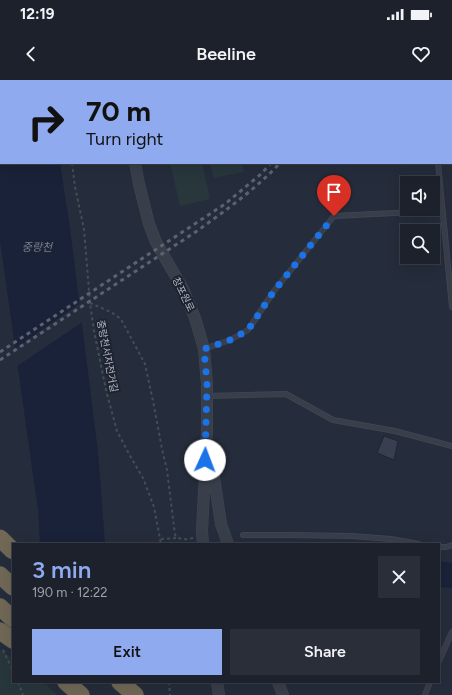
<!DOCTYPE html>
<meta charset="utf-8">
<style>
body{margin:0;font-family:Figtree,"Noto Sans KR",sans-serif;background:#292e38;color:#f1f3f6;height:100vh;display:flex;flex-direction:column;font-size:15px;white-space:nowrap}
*{box-sizing:border-box;margin:0}
p{font-size:13px;color:#a0a3a9}
.icon{flex:none;width:22px;height:22px;fill:none;stroke:currentColor;stroke-width:2;stroke-linecap:round;stroke-linejoin:round}
.map{position:relative;flex:1;overflow:hidden}
.sheet{position:absolute;left:12px;top:463px;width:428px;height:140px;display:flex;flex-direction:column;background:#1c212c;border-radius:0px;box-shadow:0 4px 16px #0002,0 0 0 1px #3a3e48}
.sheet>*{flex:none}
.hud{position:absolute;left:0px;top:0px;width:452px;height:84px;box-shadow:0 4px 16px #0002,0 0 0 1px #3a3e48;background:#90aaf0;color:#111;overflow:hidden}
.tools{position:absolute;left:400px;top:96px;display:grid;gap:8px}
.tools a{display:grid;place-items:center;width:40px;height:40px;border-radius:0px;background:#1c212c;box-shadow:0 4px 16px #0002,0 0 0 1px #3a3e48;font-size:20px}
.pin{position:absolute;display:grid;place-items:center;width:34px;height:34px;color:#fff;margin:-41px -17px;border-radius:50% 50% 50% 0;rotate:-45deg;box-shadow:0 0 4px #0007}
.pin .icon{rotate:45deg}
.me{position:absolute;width:44px;margin:-22px;rotate:2deg;stroke-linejoin:round;filter:drop-shadow(0 0 3px #0008)}
.turn{display:flex;align-items:center;gap:14px;height:84px;padding:0 20px;font-size:18px}
.turn .icon{width:52px;height:52px;stroke-width:2.5}
.turn b{display:block;font-size:28px;line-height:34px}
.round{display:grid;place-items:center;flex:none;width:42px;height:42px;border-radius:0px;background:#292e38}
.summary{display:flex;align-items:center;justify-content:space-between;height:68px;padding:0 20px}
h1{font-size:24px;font-weight:600;line-height:30px;color:#90aaf0}
.primary-button{display:flex;gap:8px;margin-top:auto;padding:8px 20px}
.primary-button a{flex:1;height:46px;border-radius:0px;background:#90aaf0;color:#111;font-size:16px;font-weight:600;line-height:46px;text-align:center}
.primary-button a+a{background:#292e38;color:#f1f3f6}
.status{display:flex;justify-content:space-between;align-items:center;height:28px;padding:0 20px;background:#1c212c;direction:ltr}
.status svg{height:11px;fill:currentColor}
header{display:flex;justify-content:space-between;align-items:center;height:52px;padding:0 20px;background:#1c212c;font-size:18px;font-weight:600}
.map>svg:first-child{display:block}
.green{fill:#27373c}
.water{fill:#192238}
.pier{fill:#252c3b}
.building{fill:#373f51;stroke:#202532}
.lines{fill:none;stroke-linecap:round;stroke-linejoin:round}
.service-casing{stroke:#424754;stroke-width:6}
.tertiary-casing{stroke:#424754;stroke-width:12}
.motorway-casing{stroke:#444956;stroke-width:18}
.path{stroke:#405054;stroke-width:2;stroke-dasharray:3 3;stroke-linecap:butt}
.service{stroke:#393e4b;stroke-width:4.5}
.tertiary{stroke:#393e4b;stroke-width:11}
.motorway{stroke:#716956;stroke-width:17}
.rail{stroke:#5b6272;stroke-width:3;stroke-dasharray:4 4;stroke-linecap:butt}
.tertiary-bridge-casing{stroke:#424754;stroke-width:12;stroke-linecap:butt}
.motorway-bridge-casing{stroke:#444956;stroke-width:18;stroke-linecap:butt}
.tertiary-bridge{stroke:#393e4b;stroke-width:11}
.motorway-bridge{stroke:#716956;stroke-width:17}
.route{stroke:#1a73e8;stroke-width:7;stroke-dasharray:0 12.6}
.labels{text-anchor:middle;stroke-width:4;stroke-linejoin:round;paint-order:stroke}
.street-label{font-size:10px;fill:#b4b9c7;stroke:#1e2330}
.water-label{font-size:11px;font-style:italic;fill:#7080a3;stroke:#1e2330}
</style>
<div class="status"><b>12:19</b><svg viewBox="0 0 49 12"><path d="M0 12V9h3v3zM5 12V6h3v6zM10 12V3h3v9zM15 12V0h3v12zM26 1h20v11H26zM47 4h2v5h-2z"/></svg></div>
<header><svg class="icon" aria-label="back" viewBox="0 0 24 24"><path d="M15 5l-7 7 7 7"/></svg>Beeline<svg class="icon" aria-label="heart" viewBox="0 0 24 24"><path d="M12 20l-8-8c-3-5 5-10 8-4 3-6 11-1 8 4z"/></svg></header>
<div class="map">
<svg width="452" height="615" viewBox="0 0 452 615">
<rect width="100%" height="100%" fill="#252c3b"/>
<g class="green">
<path d="M 170,83 L 202,83 L 210,119 L 180,126 Z"/>
<path d="M 210,83 L 242,83 L 244,92 L 214,98 Z"/>
<path d="M 0,570 L 13,579 L 13,602 L 44,602 L 57,615 L 0,615 Z"/>
</g>
<g class="water">
<path d="M 0,0 L 46,0 L 46,1 L 1,1 L 1,83 L 60,83 L 70,148 L 98,372 L 105,464 L 40,464 L 38,430 L 0,161 Z"/>
<path d="M 439,481 L 452,483 L 452,508 L 439,507 Z"/>
</g>
<g class="pier">
<path d="M 82,222 L 84,241 L 16,287 L 13,270 Z"/>
<path d="M 56,602 L 120,602 L 121,615 L 61,615 L 57,611 Z"/>
</g>
<path class="building" d="M 384,356 L 398,361 L 394,380 L 377,373 Z"/>
<g class="lines">
<g class="service-casing">
<g id="service">
<path d="M 426,0 L 426,1"/>
<path d="M 438,83 L 452,227"/>
<path d="M 204,269 L 230,260 L 248,250 L 274,211 L 334,136 L 435,131 L 443,133"/>
<path d="M 207,316 L 286,314 L 333,340 L 395,351 L 452,366"/>
<path d="M 243,455 L 290,455 L 352,456 L 391,459 L 419,464"/>
<path d="M 439,467 L 446,467 L 452,465"/>
<path d="M 439,581 L 452,552"/>
<path d="M 425,615 L 430,602"/>
</g>
</g>
<g class="tertiary-casing">
<g id="tertiary">
<path d="M 119,0 L 119,1"/>
<path d="M 135,83 L 139,104 L 149,144 L 156,162 L 183,209 L 195,238 L 204,269 L 207,304 L 207,351 L 202,451"/>
<path d="M 211,377 L 221,444"/>
<path d="M 217,602 L 219,615"/>
<path d="M 278,602 L 283,615"/>
</g>
</g>
<g class="motorway-casing">
<g id="motorway">
<path d="M 0,495 L 13,507"/>
<path d="M 0,527 L 13,539"/>
<path d="M 0,551 L 13,560"/>
<path d="M 66,602 L 81,615"/>
<path d="M 120,602 L 135,615"/>
</g>
</g>
<g class="path">
<path d="M 49,0 L 49,1"/>
<path d="M 72,83 L 75,107 L 84,149 L 90,223 L 94,251 L 106,310 L 114,340 L 117,351 L 129,374 L 143,398 L 154,427 L 161,464"/>
<path d="M 90,223 C 101,228 115,232 122,241 L 145,284 L 154,326 L 162,369 L 167,390 L 175,455 C 179,461 187,459 193,458"/>
<path d="M 161,459 L 177,458"/>
<path d="M 3,570 L 13,591"/>
<path d="M 18,602 L 23,615"/>
<path d="M 169,602 L 170,615"/>
</g>
<use href="#service" class="service"/>
<use href="#tertiary" class="tertiary"/>
<use href="#motorway" class="motorway"/>
<g class="rail">
<path d="M 449,0 L 449,1"/>
<path d="M 334,1 L 335,0"/>
<path d="M 342,1 L 342,0"/>
<path d="M 451,27 L 452,39"/>
<path d="M 0,272 L 225,124 L 261,94 L 271,83"/>
<path d="M 0,280 L 197,151 C 226,130 256,109 280,83"/>
</g>
<g class="tertiary-bridge-casing">
<g id="tertiary-bridge">
<path d="M 221,444 L 228,464"/>
<path d="M 202,451 L 203,464"/>
</g>
</g>
<g class="motorway-bridge-casing">
<path id="motorway-bridge" d="M 0,458 L 13,471"/>
</g>
<use href="#tertiary-bridge" class="tertiary-bridge"/>
<use href="#motorway-bridge" class="motorway-bridge"/>
</g>
<g class="lines">
<path class="route" d="M 205,380 L 207,304 L 204,269 L 230,260 L 248,250 L 274,211 L 334,136"/>
</g>
<g class="labels">
<g class="street-label">
<text transform="translate(184 214) rotate(64)" y="4">창포원로</text>
<text transform="translate(108 276) rotate(79)" y="4">중랑천서자전거길</text>
</g>
<g class="water-label">
<text x="37" y="171">중랑천</text>
</g>
</g>
</svg>
<div class="tools">
<a><svg class="icon" aria-label="sound" viewBox="0 0 24 24"><path d="M4 9h4l5-4v14l-5-4H4zM17 9q2 3 0 6"/></svg></a>
<a><svg class="icon" aria-label="search" viewBox="0 0 24 24"><circle cx="10" cy="10" r="6"/><path d="M15 15l6 6"/></svg></a>
</div>
<div class="pin" style="left:334px;top:136px;background:#d93025"><svg class="icon" aria-label="arrive" viewBox="0 0 24 24"><path d="M6 21V4h12l-3 4 3 4H6"/></svg></div>
<svg class="me" style="left:205px;top:380px" viewBox="-20 -20 40 40"><circle r="19" fill="#fff"/><path d="M0-13L10 11 0 6-10 11z" fill="#1a73e8"/></svg>
<div class="hud">
<div class="turn"><svg class="icon" aria-label="right" viewBox="0 0 24 24"><path d="M7 20v-9h11M14 6l5 5-5 5"/></svg><div><b>70 m</b>Turn right</div></div>
</div>
<section class="sheet">
<div class="summary"><div><h1>3 min</h1><p>190 m · 12:22</p></div><a class="round"><svg class="icon" aria-label="close" viewBox="0 0 24 24"><path d="M6 6l12 12M18 6L6 18"/></svg></a></div>
<div class="primary-button"><a>Exit</a><a>Share</a></div>
</section>
</div>
